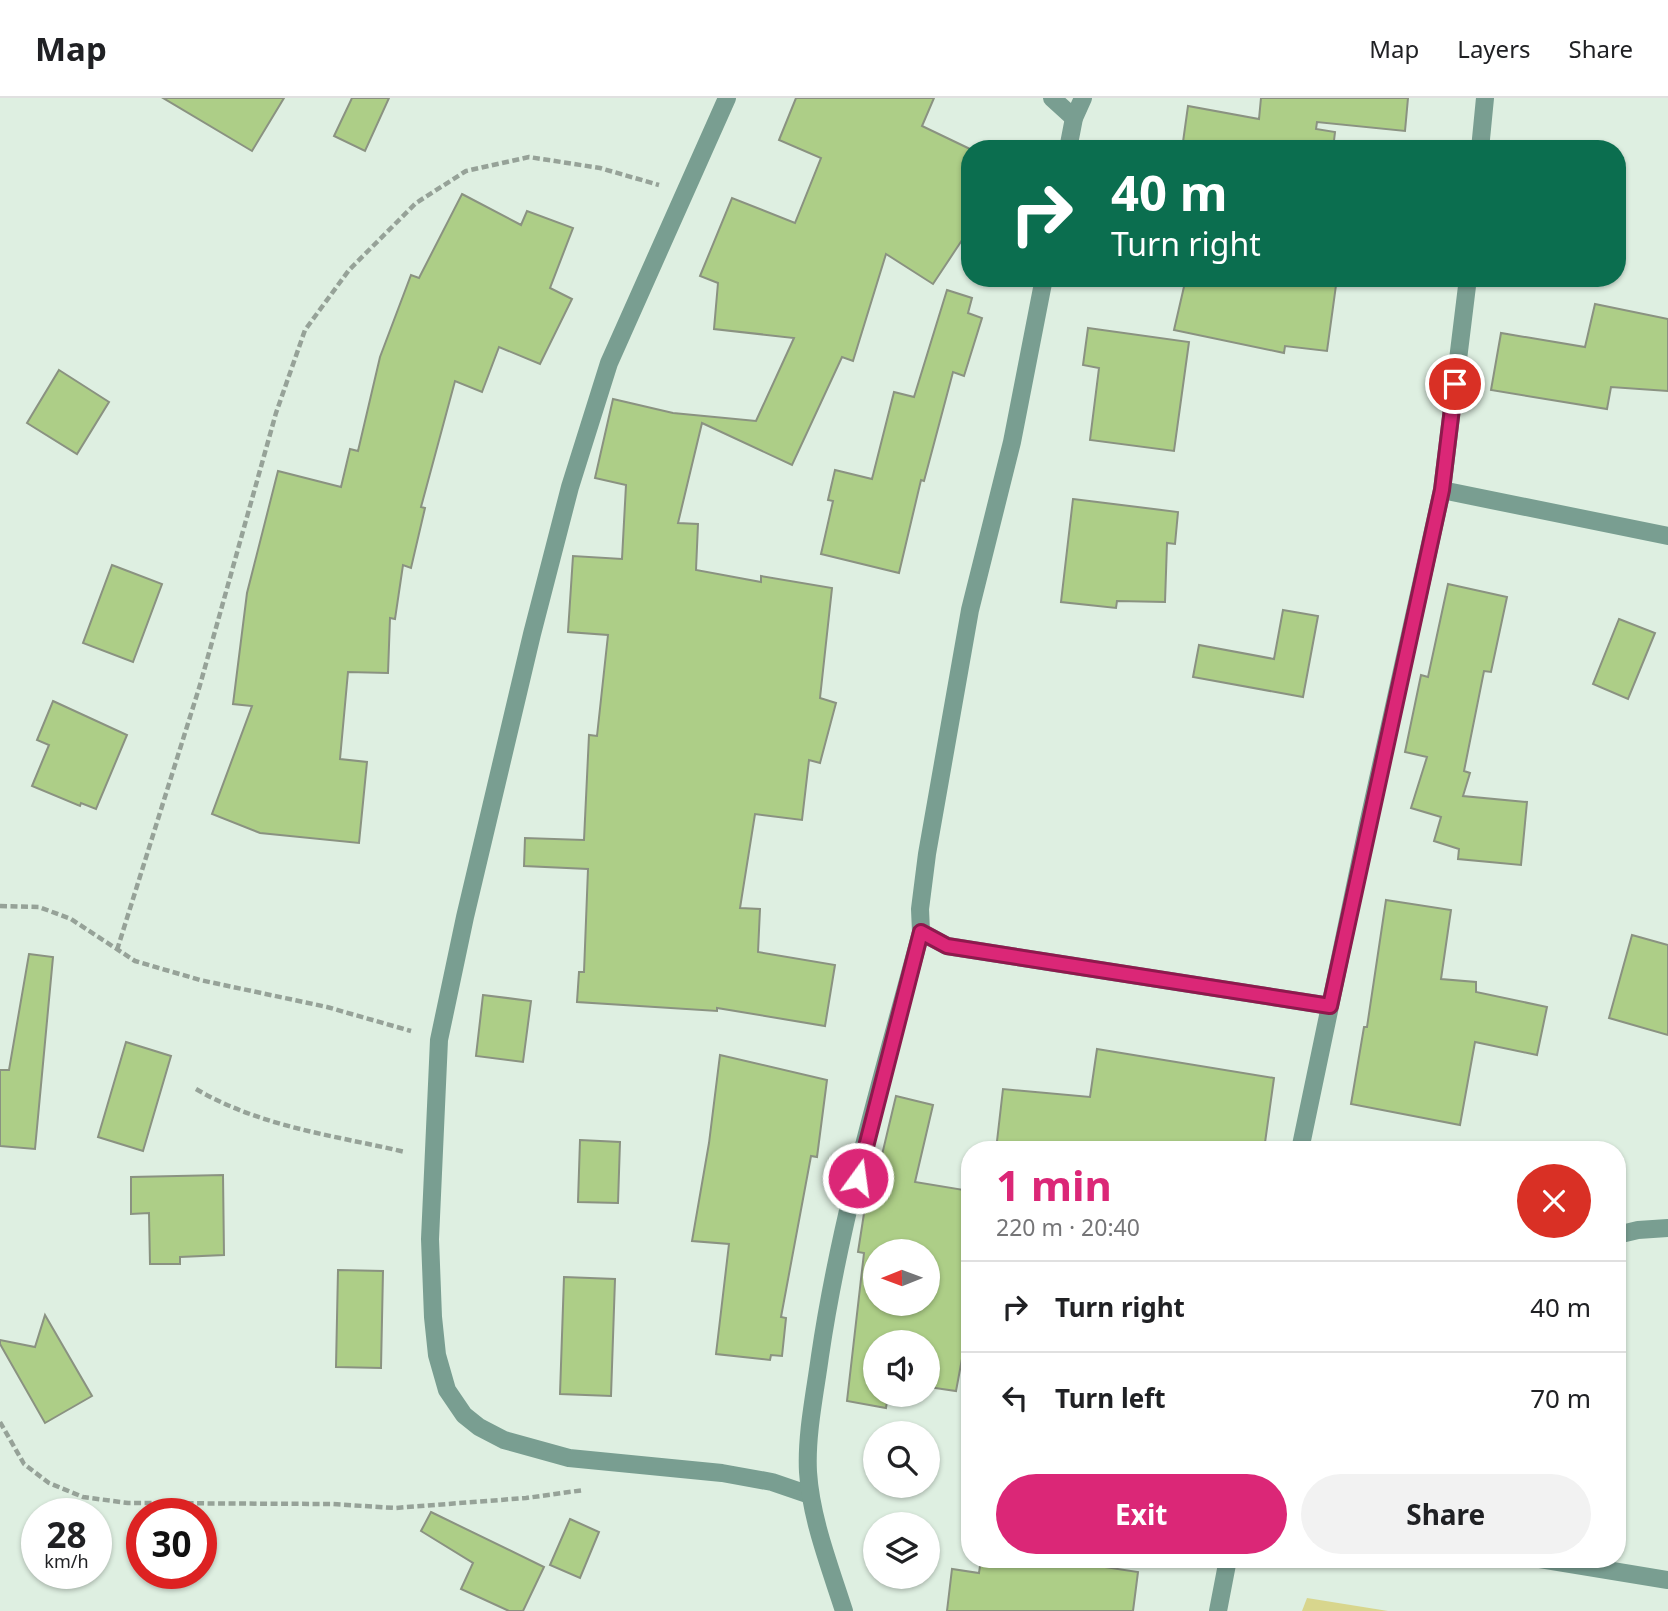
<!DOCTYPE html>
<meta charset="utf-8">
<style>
body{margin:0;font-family:"Noto Sans",sans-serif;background:#f2f2f2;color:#202124;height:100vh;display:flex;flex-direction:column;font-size:26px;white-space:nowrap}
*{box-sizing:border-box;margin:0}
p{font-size:23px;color:#757577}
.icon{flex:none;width:38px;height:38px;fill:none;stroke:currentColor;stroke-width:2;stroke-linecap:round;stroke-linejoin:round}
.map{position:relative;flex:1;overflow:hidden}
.drawer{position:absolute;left:961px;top:1043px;width:665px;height:427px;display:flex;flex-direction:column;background:#fff;border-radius:28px;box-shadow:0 2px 5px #0004}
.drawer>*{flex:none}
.hud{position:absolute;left:961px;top:42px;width:665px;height:147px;border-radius:28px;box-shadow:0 2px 5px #0004;background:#0b6e4f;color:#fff;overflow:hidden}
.needle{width:46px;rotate:269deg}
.fabs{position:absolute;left:863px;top:1141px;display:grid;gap:14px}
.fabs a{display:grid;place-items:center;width:77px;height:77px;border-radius:50%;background:#fff;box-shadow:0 2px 5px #0004;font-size:35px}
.speed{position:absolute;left:21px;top:1400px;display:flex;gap:14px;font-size:35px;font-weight:700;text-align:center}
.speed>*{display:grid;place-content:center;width:91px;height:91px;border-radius:50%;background:#fff;box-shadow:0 2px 5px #0004;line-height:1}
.speed small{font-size:18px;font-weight:400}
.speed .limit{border:10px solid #d22;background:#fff;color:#111}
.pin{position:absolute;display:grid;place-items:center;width:60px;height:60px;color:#fff;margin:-30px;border:4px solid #fff;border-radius:50%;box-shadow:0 2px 7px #0007}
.me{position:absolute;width:77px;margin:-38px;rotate:14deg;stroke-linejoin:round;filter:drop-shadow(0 0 5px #0008)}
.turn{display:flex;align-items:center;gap:24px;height:147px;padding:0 35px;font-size:32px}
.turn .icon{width:91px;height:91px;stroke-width:2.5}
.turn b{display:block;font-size:49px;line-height:60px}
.round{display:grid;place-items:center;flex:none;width:74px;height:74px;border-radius:37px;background:#f2f2f2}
.head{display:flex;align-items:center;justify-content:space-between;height:119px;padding:0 35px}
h1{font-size:42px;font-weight:700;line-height:52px;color:#db2777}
.cta{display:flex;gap:14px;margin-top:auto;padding:14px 35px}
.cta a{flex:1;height:80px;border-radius:42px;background:#db2777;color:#fff;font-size:28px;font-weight:700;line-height:80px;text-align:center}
.cta a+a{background:#f2f2f2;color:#202124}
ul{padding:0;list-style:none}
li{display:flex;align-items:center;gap:21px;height:91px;padding:0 35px;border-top:2px solid #e0e0e0}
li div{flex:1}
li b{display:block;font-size:26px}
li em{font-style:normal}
header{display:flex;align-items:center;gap:42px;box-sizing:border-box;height:98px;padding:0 35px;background:#fff;border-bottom:2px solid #e0e0e0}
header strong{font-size:33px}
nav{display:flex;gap:38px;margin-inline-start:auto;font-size:24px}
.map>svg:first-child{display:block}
.green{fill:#d8d68d}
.building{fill:#adce87;stroke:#8a9281;stroke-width:2;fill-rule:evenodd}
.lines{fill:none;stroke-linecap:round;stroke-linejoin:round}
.path{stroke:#96a298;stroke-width:4.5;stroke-dasharray:7 3.5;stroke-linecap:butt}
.minor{stroke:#799e91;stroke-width:18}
.route-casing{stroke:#8e194d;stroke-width:18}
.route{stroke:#db2777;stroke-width:12}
</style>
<header>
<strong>Map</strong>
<nav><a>Map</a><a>Layers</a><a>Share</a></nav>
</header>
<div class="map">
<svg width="1668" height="1513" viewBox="0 0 1668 1513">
<rect width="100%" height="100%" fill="#deefe1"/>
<path class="green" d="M 1307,1500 L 1388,1513 L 1302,1513 Z"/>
<g class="building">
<path d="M 163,0 L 284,0 L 252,53 Z"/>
<path d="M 352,0 L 389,0 L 365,53 L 334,38 Z"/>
<path d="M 796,0 L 934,0 L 922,28 L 970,51 L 970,130 L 933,186 L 886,156 L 853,263 L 842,259 L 792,367 L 702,325 L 678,425 L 698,426 L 696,472 L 761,484 L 761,478 L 832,490 L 820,600 L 836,605 L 820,665 L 809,662 L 802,722 L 755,716 L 740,810 L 760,811 L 758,854 L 835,867 L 825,928 L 717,910 L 717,913 L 577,904 L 579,874 L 584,874 L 588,771 L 524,768 L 525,740 L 584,742 L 589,637 L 597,638 L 608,537 L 568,534 L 573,458 L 622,461 L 626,387 L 595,380 L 613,301 L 673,315 L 756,323 L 794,240 L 714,231 L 718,185 L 700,178 L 732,100 L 795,125 L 821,60 L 779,42 Z"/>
<path d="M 1261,0 L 1408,0 L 1405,33 L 1317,24 L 1316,31 L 1335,34 L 1333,51 L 1182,51 L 1188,8 L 1259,21 Z"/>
<path d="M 462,96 L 521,127 L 527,113 L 573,130 L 550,190 L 572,201 L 540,266 L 499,249 L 482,294 L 455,283 L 421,409 L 425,410 L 411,470 L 403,467 L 395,521 L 390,520 L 388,575 L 348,574 L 340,661 L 367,664 L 359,745 L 260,735 L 212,716 L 252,608 L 233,606 L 247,495 L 278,373 L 341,389 L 350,351 L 358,353 L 380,259 L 411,177 L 419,180 Z"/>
<path d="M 1186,180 L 1337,180 L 1327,253 L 1285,248 L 1284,255 L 1174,232 Z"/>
<path d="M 947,192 L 972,200 L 968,215 L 982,220 L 964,278 L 953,274 L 924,383 L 921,382 L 899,475 L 821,456 L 833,403 L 828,402 L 835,372 L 872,381 L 894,294 L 914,299 Z"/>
<path d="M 1595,206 L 1668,221 L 1668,293 L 1611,289 L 1607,311 L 1491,292 L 1501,235 L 1585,249 Z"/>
<path d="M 1088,230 L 1189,244 L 1174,353 L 1090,342 L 1099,270 L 1083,267 Z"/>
<path d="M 59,272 L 109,304 L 77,356 L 27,325 Z"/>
<path d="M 1073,401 L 1178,414 L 1175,446 L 1167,445 L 1165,504 L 1117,503 L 1116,510 L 1061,504 Z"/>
<path d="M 112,467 L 162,486 L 133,564 L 83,545 Z"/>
<path d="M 1448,486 L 1507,499 L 1491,574 L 1484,573 L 1464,673 L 1470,675 L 1463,698 L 1527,704 L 1521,767 L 1458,761 L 1459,751 L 1434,743 L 1441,719 L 1411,710 L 1427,659 L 1405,654 L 1421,577 L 1428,579 Z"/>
<path d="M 1283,512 L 1318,518 L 1303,599 L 1193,579 L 1199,547 L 1274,561 Z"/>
<path d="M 1619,521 L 1655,535 L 1628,601 L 1593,586 Z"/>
<path d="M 53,603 L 127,637 L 96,711 L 81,705 L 80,708 L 32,688 L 49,647 L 37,642 Z"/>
<path d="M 1386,802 L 1451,812 L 1441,881 L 1476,884 L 1476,894 L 1547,909 L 1537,957 L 1475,944 L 1460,1027 L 1351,1006 L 1364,929 L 1367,929 Z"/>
<path d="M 1632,837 L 1668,847 L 1668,937 L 1609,920 Z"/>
<path d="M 29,856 L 53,859 L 35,1051 L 0,1048 L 0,972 L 9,972 Z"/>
<path d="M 483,897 L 531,903 L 523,964 L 476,958 Z"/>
<path d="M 126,944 L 171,958 L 143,1053 L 98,1039 Z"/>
<path d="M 1097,951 L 1274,980 L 1264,1052 L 996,1052 L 1003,991 L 1090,999 Z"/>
<path d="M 720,957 L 827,982 L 817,1059 L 811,1058 L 781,1219 L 786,1220 L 782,1258 L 771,1257 L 770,1262 L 716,1256 L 729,1146 L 692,1143 L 709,1045 Z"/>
<path d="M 896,998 L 933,1007 L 915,1084 L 970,1093 L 970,1218 L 956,1293 L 928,1289 L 928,1244 L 875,1244 L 875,1297 L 888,1297 L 886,1310 L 847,1303 L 864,1155 L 858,1154 L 870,1077 L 877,1078 ZM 875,1153 L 928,1153 L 928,1206 L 875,1206 Z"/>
<path d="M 580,1042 L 620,1044 L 618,1105 L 578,1104 Z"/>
<path d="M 223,1077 L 224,1157 L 180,1159 L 180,1166 L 150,1166 L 149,1115 L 131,1116 L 131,1079 Z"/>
<path d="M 338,1172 L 383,1173 L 381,1270 L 336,1269 Z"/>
<path d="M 564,1179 L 615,1181 L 611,1298 L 560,1296 Z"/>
<path d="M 45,1217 L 92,1298 L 45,1325 L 0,1246 L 0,1242 L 35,1249 Z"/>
<path d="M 431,1414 L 544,1469 L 523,1513 L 509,1513 L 461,1491 L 473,1465 L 421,1433 Z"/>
<path d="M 570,1421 L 599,1434 L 580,1480 L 550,1467 Z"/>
<path d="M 981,1461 L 1052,1461 L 1138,1474 L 1133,1513 L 947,1513 L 952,1471 L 979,1475 Z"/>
</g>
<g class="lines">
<g class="path">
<path d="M 0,808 L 39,809 L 71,821 L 135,863 L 200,882 L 327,909 L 411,933"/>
<path d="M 117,852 L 200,587 L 276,315 L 305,232 L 349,172 L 416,105 L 466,73 L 529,59 L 600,70 L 659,87"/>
<path d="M 196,991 C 261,1029 332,1037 405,1054"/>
<path d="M 0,1324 L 24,1366 L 49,1385 L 83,1399 L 128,1405 L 332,1406 L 395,1410 L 526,1400 L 584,1392"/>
</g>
<g class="minor">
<path d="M 727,0 L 609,265 L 570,389 L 532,536 L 465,819 L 439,942 L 430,1141 L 433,1219 L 437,1257 L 447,1292 L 464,1317 L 479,1329 L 504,1342 L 569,1360 L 722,1375 L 772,1384 L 810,1397"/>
<path d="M 1052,0 L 1074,20"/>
<path d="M 1068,51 L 1074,20 L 1083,0"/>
<path d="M 1480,51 L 1485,0"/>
<path d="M 1044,180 L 1012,344 L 970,512 L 927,756 L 920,811 L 921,834 L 947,848 L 1330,908"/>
<path d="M 1442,392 L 1668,438"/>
<path d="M 1300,1052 L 1368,726 L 1442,392 L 1468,180"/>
<path d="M 1617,1137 L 1638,1132 L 1668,1130"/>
<path d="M 1540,1461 L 1668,1482"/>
<path d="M 844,1513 C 830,1469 811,1421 808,1374 C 806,1337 815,1295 820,1258 C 841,1115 884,974 921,834"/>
<path d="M 1218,1513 L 1228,1461"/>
</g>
</g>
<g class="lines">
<g class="route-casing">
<path id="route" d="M 858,1080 L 921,834 L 947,848 L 1330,908 L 1442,392 L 1455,286"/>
</g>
<use href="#route" class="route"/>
</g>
</svg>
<div class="fabs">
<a><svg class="needle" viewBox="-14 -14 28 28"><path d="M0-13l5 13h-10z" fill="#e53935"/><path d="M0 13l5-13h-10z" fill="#757577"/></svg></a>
<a><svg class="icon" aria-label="sound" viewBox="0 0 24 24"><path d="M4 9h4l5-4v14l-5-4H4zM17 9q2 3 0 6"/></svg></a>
<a><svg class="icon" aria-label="search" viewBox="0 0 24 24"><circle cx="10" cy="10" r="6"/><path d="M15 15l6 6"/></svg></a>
<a><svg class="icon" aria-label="layers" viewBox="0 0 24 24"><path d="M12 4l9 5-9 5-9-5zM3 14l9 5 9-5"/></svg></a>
</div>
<div class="speed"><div>28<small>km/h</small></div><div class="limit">30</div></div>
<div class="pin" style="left:1455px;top:286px;background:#d93025"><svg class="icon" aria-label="arrive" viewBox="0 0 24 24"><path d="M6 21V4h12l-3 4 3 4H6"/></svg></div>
<svg class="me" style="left:858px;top:1080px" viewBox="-20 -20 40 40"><circle r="17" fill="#db2777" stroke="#fff" stroke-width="3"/><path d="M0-11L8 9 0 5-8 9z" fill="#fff"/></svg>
<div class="hud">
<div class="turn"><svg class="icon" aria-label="right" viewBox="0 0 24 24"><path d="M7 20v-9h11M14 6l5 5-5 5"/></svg><div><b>40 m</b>Turn right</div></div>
</div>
<section class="drawer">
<div class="head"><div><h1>1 min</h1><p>220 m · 20:40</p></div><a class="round" style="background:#d93025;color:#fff"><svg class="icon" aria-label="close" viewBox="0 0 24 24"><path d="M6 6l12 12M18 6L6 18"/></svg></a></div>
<ul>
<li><svg class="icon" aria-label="right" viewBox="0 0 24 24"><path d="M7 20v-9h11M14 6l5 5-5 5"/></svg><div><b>Turn right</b></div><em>40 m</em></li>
<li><svg class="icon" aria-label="left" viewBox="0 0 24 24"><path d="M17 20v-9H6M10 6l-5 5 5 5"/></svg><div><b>Turn left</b></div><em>70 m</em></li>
</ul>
<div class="cta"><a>Exit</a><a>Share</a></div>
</section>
</div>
